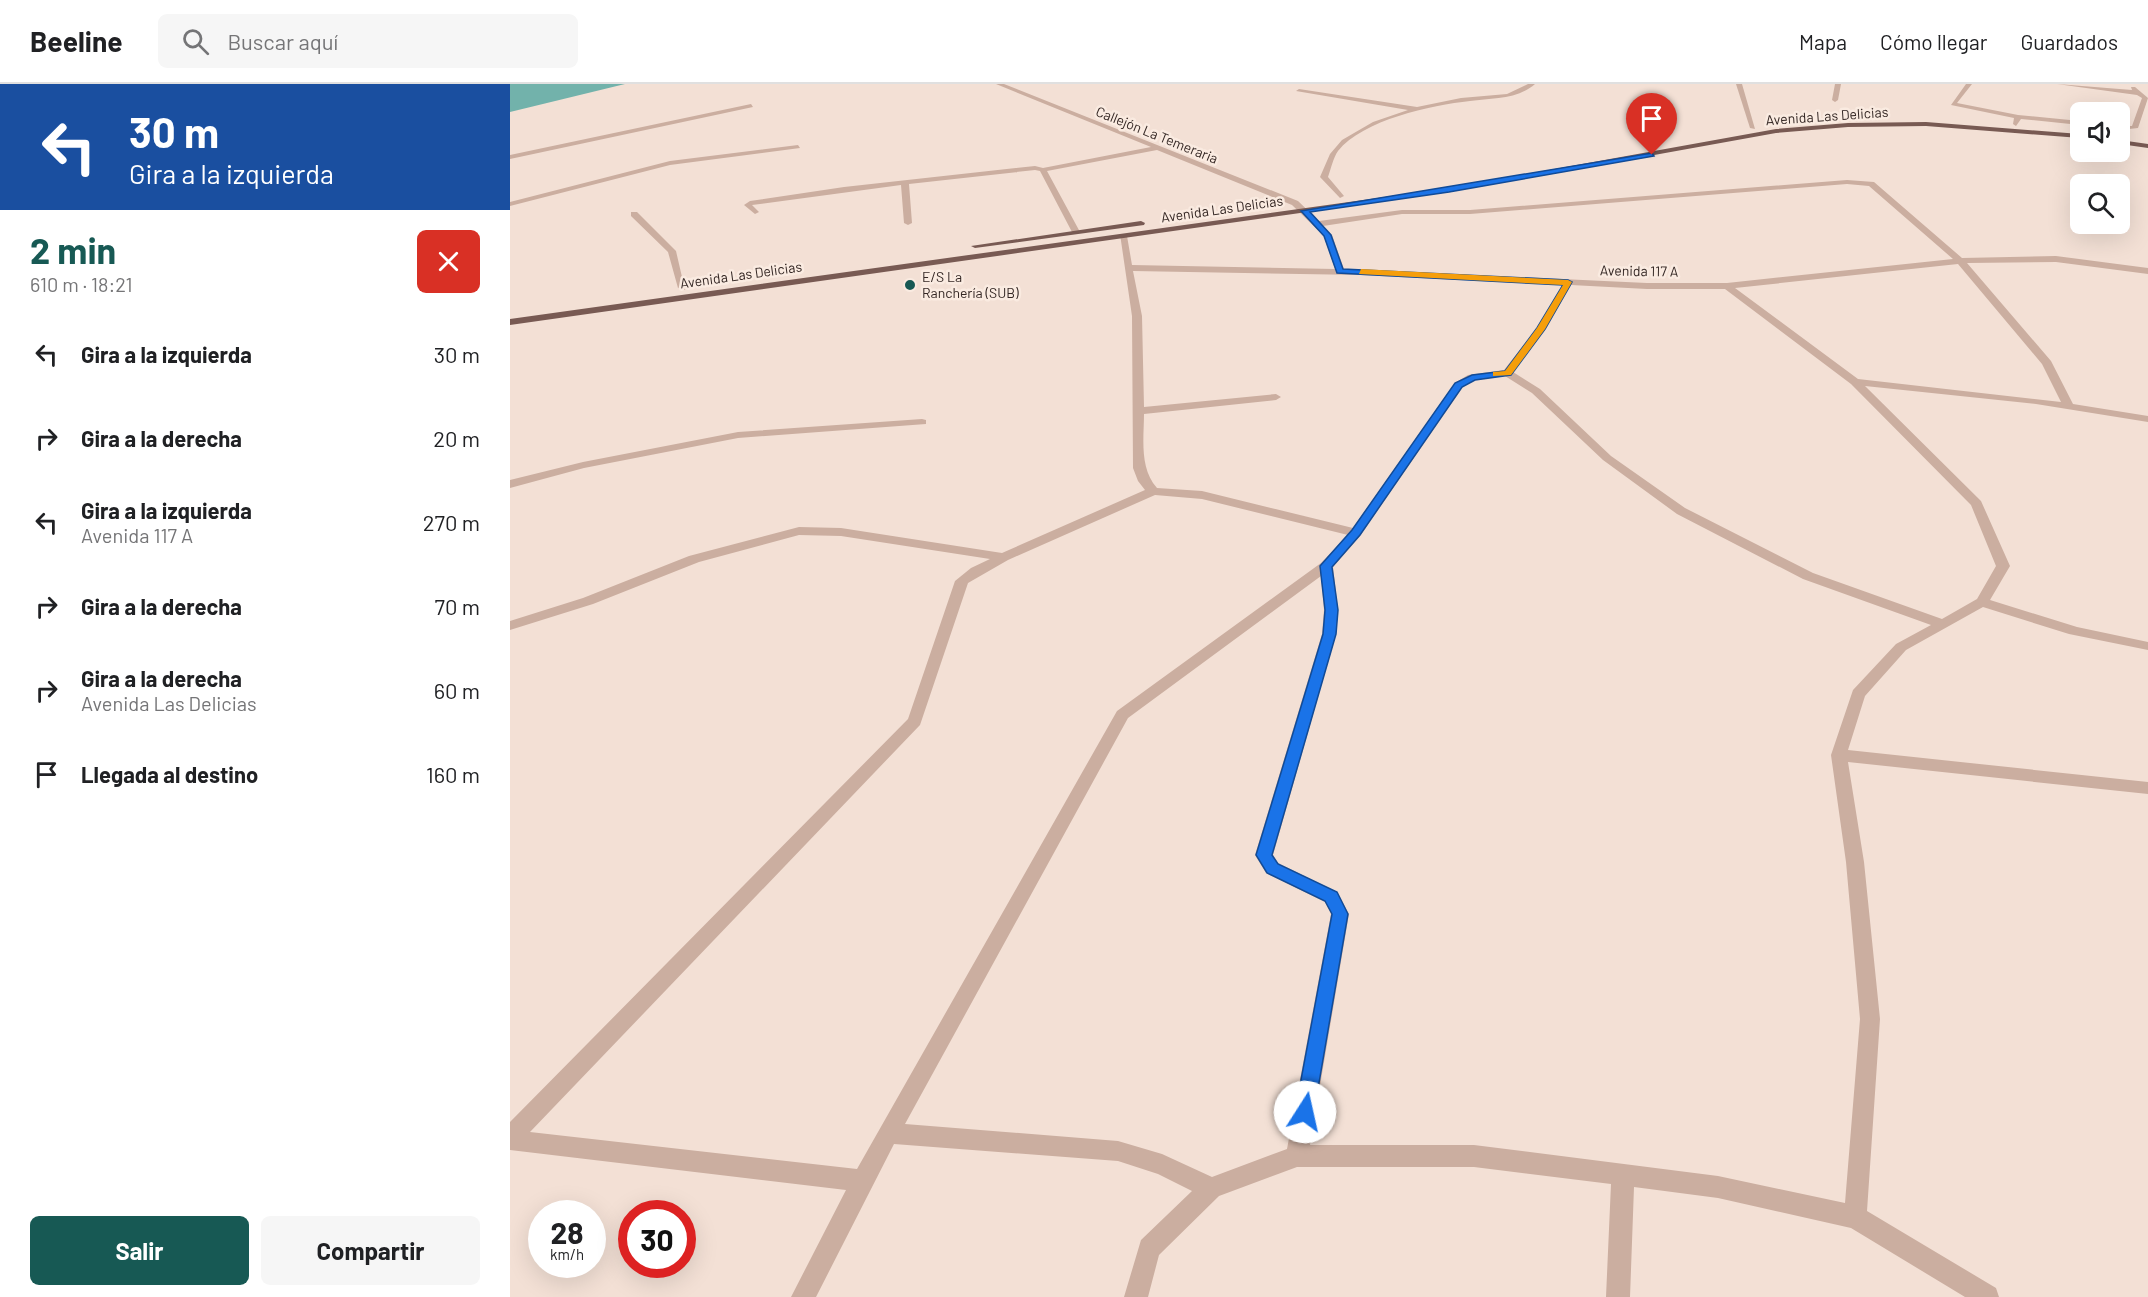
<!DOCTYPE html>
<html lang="es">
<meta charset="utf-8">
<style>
body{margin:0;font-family:Barlow,sans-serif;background:#f6f6f6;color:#202124;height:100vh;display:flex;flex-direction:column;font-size:22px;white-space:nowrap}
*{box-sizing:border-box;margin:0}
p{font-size:20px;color:#757577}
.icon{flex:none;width:33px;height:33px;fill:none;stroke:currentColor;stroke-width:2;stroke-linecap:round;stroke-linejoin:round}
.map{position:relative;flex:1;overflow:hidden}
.details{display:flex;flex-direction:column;background:#fff;width:510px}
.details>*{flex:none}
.guide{background:#1a4fa0;color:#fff;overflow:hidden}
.controls{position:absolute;left:1560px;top:18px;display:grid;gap:12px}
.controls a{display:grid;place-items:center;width:60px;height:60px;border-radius:9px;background:#fff;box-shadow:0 6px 24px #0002;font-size:30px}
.speed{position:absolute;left:18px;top:1116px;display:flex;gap:12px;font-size:30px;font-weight:700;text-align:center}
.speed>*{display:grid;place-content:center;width:78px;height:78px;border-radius:50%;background:#fff;box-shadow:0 6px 24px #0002;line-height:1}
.speed small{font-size:15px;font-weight:400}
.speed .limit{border:9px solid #d22;background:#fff;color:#111}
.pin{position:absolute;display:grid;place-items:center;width:51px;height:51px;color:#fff;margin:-62px -26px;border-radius:50% 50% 50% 0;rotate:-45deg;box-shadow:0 0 6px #0007}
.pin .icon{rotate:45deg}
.me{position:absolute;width:66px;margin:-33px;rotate:10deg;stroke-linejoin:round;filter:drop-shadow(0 0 4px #0008)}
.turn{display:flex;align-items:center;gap:21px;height:126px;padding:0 30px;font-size:27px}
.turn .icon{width:78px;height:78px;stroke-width:2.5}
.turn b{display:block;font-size:42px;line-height:51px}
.round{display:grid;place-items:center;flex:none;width:63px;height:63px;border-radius:9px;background:#f6f6f6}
.overview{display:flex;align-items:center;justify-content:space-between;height:102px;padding:0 30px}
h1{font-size:36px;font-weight:700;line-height:45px;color:#175954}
.action{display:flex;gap:12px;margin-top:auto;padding:12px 30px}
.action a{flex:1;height:69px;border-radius:9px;background:#175954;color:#fff;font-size:24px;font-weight:700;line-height:69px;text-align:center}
.action a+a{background:#f6f6f6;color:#202124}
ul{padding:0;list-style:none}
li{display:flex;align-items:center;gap:18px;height:84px;padding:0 30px}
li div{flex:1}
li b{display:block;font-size:22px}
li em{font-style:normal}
header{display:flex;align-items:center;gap:36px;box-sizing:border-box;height:84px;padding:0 30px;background:#fff;border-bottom:2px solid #e0e0e0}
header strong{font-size:28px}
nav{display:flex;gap:33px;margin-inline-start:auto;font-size:21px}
.search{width:420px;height:54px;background:#f6f6f6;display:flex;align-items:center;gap:15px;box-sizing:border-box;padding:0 21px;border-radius:9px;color:#757577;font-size:22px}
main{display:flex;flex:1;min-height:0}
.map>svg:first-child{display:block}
.water{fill:#72b2ab}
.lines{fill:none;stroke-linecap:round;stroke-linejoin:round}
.street{fill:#cbaea0;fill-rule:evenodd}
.primary{fill:#785a53;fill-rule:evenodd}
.route{fill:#1a73e8;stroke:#114b97;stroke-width:1.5}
.slow{fill:#f59e0b}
.poi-dot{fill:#175954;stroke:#faebe1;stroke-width:2}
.labels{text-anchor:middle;stroke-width:5;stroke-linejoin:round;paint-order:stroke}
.far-street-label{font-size:14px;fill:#342724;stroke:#faebe1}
.far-poi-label{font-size:14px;fill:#342724;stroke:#faebe1;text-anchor:start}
</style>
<header>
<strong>Beeline</strong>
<div class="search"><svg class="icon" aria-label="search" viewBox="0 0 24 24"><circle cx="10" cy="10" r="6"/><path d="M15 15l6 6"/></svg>Buscar aquí</div>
<nav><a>Mapa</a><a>Cómo llegar</a><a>Guardados</a></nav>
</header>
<main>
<section class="details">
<div class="guide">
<div class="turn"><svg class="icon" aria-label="left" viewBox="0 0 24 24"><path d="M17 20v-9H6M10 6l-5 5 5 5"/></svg><div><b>30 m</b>Gira a la izquierda</div></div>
</div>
<div class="overview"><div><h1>2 min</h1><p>610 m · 18:21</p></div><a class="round" style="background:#d93025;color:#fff"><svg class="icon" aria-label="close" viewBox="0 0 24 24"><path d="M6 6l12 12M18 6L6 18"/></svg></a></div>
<ul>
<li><svg class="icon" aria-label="left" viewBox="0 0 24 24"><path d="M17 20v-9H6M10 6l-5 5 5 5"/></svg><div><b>Gira a la izquierda</b></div><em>30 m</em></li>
<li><svg class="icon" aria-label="right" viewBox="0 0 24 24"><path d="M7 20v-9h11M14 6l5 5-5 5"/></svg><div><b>Gira a la derecha</b></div><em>20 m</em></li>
<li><svg class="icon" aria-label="left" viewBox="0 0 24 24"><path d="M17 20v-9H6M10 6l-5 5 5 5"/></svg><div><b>Gira a la izquierda</b><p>Avenida 117 A</p></div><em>270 m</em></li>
<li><svg class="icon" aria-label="right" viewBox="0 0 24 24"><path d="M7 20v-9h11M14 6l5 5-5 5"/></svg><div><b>Gira a la derecha</b></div><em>70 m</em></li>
<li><svg class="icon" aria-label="right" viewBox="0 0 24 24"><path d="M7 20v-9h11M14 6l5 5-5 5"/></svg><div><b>Gira a la derecha</b><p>Avenida Las Delicias</p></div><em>60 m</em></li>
<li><svg class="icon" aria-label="arrive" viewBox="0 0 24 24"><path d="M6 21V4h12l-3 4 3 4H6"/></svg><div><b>Llegada al destino</b></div><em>160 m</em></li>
</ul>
<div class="action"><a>Salir</a><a>Compartir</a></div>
</section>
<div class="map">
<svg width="1638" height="1213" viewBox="0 0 1638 1213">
<rect width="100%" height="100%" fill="#f3e0d5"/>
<path class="water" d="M 0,0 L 115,0 L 0,28 Z"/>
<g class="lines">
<g class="street">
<path d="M 486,0 L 494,0 L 788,117 L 809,137 L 892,126 L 960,126 L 1337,96 L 1364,98 L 1452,174 L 1546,172 L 1638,184 L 1638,190 L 1546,178 L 1457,179 L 1541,277 L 1563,320 L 1638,332 L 1638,338 L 1526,320 L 1355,302 L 1471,417 L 1500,482 L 1480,516 L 1567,543 L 1638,558 L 1638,566 L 1559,550 L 1473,523 L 1396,566 L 1355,612 L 1338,666 L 1638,698 L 1638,710 L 1338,678 L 1354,778 L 1370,935 L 1357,1127 L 1486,1204 L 1489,1213 L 1455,1213 L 1341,1144 L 1208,1114 L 1124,1103 L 1120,1213 L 1096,1213 L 1101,1100 L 964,1083 L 787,1083 L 709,1112 L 649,1171 L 638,1213 L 614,1213 L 631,1156 L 682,1107 L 648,1090 L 608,1077 L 384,1060 L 306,1213 L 281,1213 L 336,1106 L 0,1066 L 0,1038 L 398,635 L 445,497 L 461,484 L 480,475 L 331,452 L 289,451 L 189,478 L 83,520 L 0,546 L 0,537 L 73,514 L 179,472 L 289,443 L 331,444 L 492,469 L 635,406 L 628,397 L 623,384 L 622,232 L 610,150 L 617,152 L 622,181 L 825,185 L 814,152 L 782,121 L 647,66 L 537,87 L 570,148 L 566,150 L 562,148 L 530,87 L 525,86 L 399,100 L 402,139 L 398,141 L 394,139 L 391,101 L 242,121 L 249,128 L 245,130 L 234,121 L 240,117 L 334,103 L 525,82 L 533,84 L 641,63 ZM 1337,100 L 1359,102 L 1443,175 L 1217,199 L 1137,199 L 834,185 L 822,151 L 813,142 L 892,130 L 960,130 ZM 1448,180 L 1532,280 L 1551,318 L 1348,295 L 1225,204 ZM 623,187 L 851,191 L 1052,201 L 1027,244 L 994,286 L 958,291 L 945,299 L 843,444 L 692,407 L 647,404 C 629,384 634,354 634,330 L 766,316 L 771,313 L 766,310 L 634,323 L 632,232 ZM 1061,201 L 1137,205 L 1215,205 L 1341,300 L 1461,421 L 1486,482 L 1467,515 L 1432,535 L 1303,489 L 1175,424 L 1101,372 L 1030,305 L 1003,288 L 1036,245 ZM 995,292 L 1022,309 L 1093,376 L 1167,430 L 1293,495 L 1421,541 L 1386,560 L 1343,606 L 1321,671 L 1336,778 L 1350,935 L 1335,1119 L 1208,1092 L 964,1061 L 800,1061 L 839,830 L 827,808 L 768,779 L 763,771 L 826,550 L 828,526 L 823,483 L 850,452 L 953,303 L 965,296 ZM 645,411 L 692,415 L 838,451 L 811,479 L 607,627 L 347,1085 L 20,1048 L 410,641 L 458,499 L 498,476 ZM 811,492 L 814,526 L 812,550 L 745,771 L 756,789 L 815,818 L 821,830 L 777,1065 L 702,1093 L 652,1070 L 608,1057 L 395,1040 L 618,634 Z"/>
<path d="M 1018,0 L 1025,0 C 1007,16 982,14 960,17 C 921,21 853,36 828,67 C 823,74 821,85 818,93 L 834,112 L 830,114 L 810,93 L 820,70 L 832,56 L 863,38 L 898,26 L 786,7 L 789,5 L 907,23 L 951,14 L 997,10 Z"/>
<path d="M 1226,0 L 1232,0 L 1245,45 L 1240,44 Z"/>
<path d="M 1325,0 L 1331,0 L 1328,16 L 1325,18 L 1322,16 Z"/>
<path d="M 1456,0 L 1462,0 L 1447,19 L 1508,31 L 1570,37 L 1570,41 L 1511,35 L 1506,42 L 1503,40 L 1504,34 L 1441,21 Z"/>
<path d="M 1547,0 L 1622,6 L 1621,3 L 1625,3 L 1638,14 L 1628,44 L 1610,46 L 1610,42 L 1622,42 L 1632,14 L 1627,11 Z"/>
<path d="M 241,20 L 243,23 L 0,75 L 0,71 Z"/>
<path d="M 288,61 L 290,64 L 160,81 L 0,122 L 0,118 L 160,77 Z"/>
<path d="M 121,128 L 127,128 L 166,167 L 175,206 L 168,204 L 158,168 L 121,132 Z"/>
<path d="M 412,335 L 416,336 L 416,340 L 228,354 L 74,384 L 0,404 L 0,396 L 73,378 L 228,348 Z"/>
</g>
<g class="primary">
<path d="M 1416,38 L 1570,50 L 1570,54 L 1416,42 L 1338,43 L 1266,49 L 939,108 L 0,241 L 0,235 L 939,104 L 1266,45 L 1338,39 Z"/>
<path d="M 1610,56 L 1638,60 L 1638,64 L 1610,60 Z"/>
<path d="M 631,137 L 635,139 L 634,141 L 465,164 L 461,162 Z"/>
</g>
</g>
<path class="route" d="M 1142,69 L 1144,72 L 939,108 L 800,128 L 821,151 L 833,185 L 1058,196 L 1062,198 L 1035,245 L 1001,291 L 965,296 L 952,303 L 850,451 L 822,483 L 828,526 L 826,550 L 762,771 L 768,780 L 827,808 L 838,830 L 804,1028 L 801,1034 L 795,1037 L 788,1034 L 785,1028 L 822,830 L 815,817 L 757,789 L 746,771 L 813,550 L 815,526 L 810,482 L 842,446 L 945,299 L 962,291 L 995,287 L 1027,244 L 1053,201 L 827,189 L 814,152 L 791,127 Z"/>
<path class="slow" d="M 851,185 L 1058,196 L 1062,198 L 1035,245 L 1001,291 L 983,292 L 983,288 L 995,287 L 1027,244 L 1053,201 L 849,190 Z"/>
<circle class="poi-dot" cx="400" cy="201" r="6"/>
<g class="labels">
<g class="far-street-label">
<text transform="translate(1317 32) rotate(-4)" y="5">Avenida Las Delicias</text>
<text transform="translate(647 51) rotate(22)" y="5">Callejón La Temeraria</text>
<text transform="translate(712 125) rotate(-8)" y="5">Avenida Las Delicias</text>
<text transform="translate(1129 187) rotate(1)" y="5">Avenida 117 A</text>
<text transform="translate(231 191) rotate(-8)" y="5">Avenida Las Delicias</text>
</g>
<g class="far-poi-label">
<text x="412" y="198">E/S La<tspan x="412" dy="16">Ranchería (SUB)</tspan></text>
</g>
</g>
</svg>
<div class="controls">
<a><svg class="icon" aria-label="sound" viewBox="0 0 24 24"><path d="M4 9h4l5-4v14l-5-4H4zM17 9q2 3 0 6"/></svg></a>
<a><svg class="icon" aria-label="search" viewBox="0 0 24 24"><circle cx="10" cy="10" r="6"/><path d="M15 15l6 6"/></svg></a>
</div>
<div class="speed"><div>28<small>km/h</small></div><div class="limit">30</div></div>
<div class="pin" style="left:1142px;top:71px;background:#d93025"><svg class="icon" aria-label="arrive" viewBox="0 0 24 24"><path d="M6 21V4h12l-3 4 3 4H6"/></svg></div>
<svg class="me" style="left:795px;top:1028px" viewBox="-20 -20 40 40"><circle r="19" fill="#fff"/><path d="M0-13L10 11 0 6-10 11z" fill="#1a73e8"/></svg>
</div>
</main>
